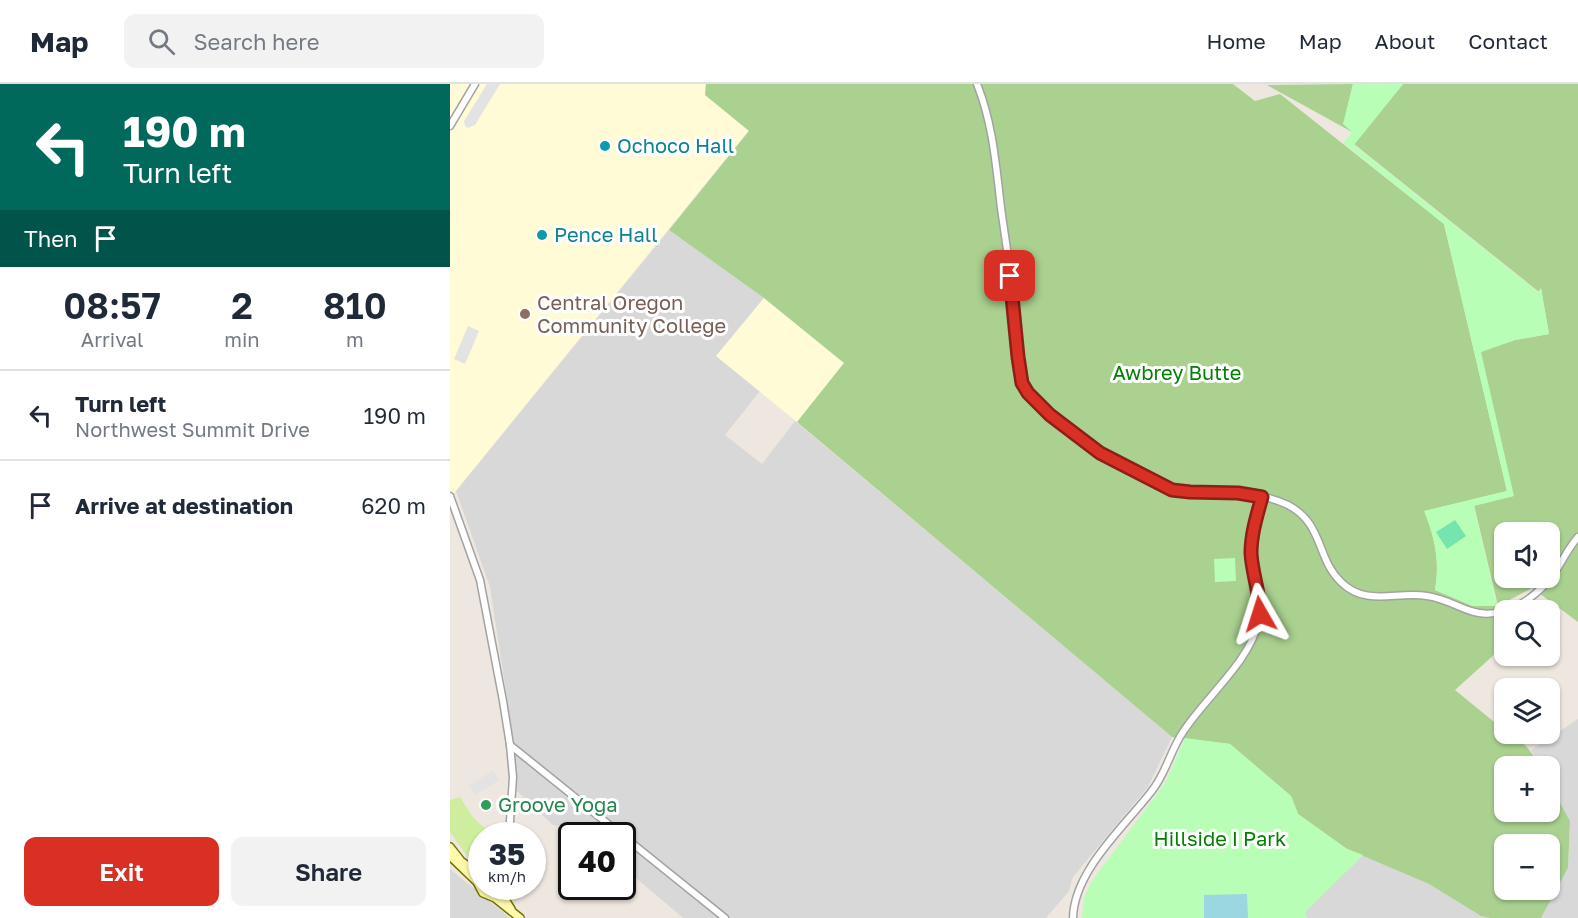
<!DOCTYPE html>
<meta charset="utf-8">
<style>
body{margin:0;font-family:"Golos Text",sans-serif;background:#f2f2f3;color:#1f2937;height:100vh;display:flex;flex-direction:column;font-size:22px;white-space:nowrap}
*{box-sizing:border-box;margin:0}
p{font-size:20px;color:#747a83}
.icon{flex:none;width:33px;height:33px;fill:none;stroke:currentColor;stroke-width:2;stroke-linecap:round;stroke-linejoin:round}
.map{position:relative;flex:1;overflow:hidden}
.sheet{display:flex;flex-direction:column;background:#fff;width:450px}
.sheet>*{flex:none}
.guide{background:#00695c;color:#fff;overflow:hidden}
.buttons{position:absolute;left:1044px;top:438px;display:grid;gap:12px}
.buttons a{display:grid;place-items:center;width:66px;height:66px;border-radius:12px;background:#fff;box-shadow:0 2px 4px #0004;font-size:30px}
.speed{position:absolute;left:18px;top:738px;display:flex;gap:12px;font-size:30px;font-weight:700;text-align:center}
.speed>*{display:grid;place-content:center;width:78px;height:78px;border-radius:50%;background:#fff;box-shadow:0 2px 4px #0004;line-height:1}
.speed small{font-size:15px;font-weight:400}
.speed .limit{border:3px solid #111;border-radius:9px;background:#fff;color:#111}
.pin{position:absolute;display:grid;place-items:center;width:51px;height:51px;color:#fff;margin:-26px;border-radius:12px;box-shadow:0 3px 9px #0006}
.me{position:absolute;width:66px;margin:-33px;rotate:354deg;stroke-linejoin:round;filter:drop-shadow(0 0 4px #0008)}
.turn{display:flex;align-items:center;gap:21px;height:126px;padding:0 24px;font-size:27px}
.turn .icon{width:78px;height:78px;stroke-width:2.5}
.turn b{display:block;font-size:42px;line-height:51px}
.then{display:flex;align-items:center;height:57px;padding:0 24px;background:#0003;gap:12px;font-size:22px}
.eta{display:flex;justify-content:space-evenly;align-items:center;height:102px;text-align:center}
.eta b{font-size:36px;font-weight:600;line-height:42px}
.button{display:flex;gap:12px;margin-top:auto;padding:12px 24px}
.button a{flex:1;height:69px;border-radius:12px;background:#d93025;color:#fff;font-size:24px;font-weight:600;line-height:69px;text-align:center}
.button a+a{background:#f2f2f3;color:#1f2937}
ul{padding:0;list-style:none}
li{display:flex;align-items:center;gap:18px;height:90px;padding:0 24px;border-top:2px solid #e0e1e3}
li div{flex:1}
li b{display:block;font-size:22px}
li em{font-style:normal}
header{display:flex;align-items:center;gap:36px;box-sizing:border-box;height:84px;padding:0 30px;background:#fff;border-bottom:2px solid #e0e1e3}
header strong{font-size:28px}
nav{display:flex;gap:33px;margin-inline-start:auto;font-size:21px}
.search{width:420px;height:54px;background:#f2f2f3;display:flex;align-items:center;gap:15px;box-sizing:border-box;padding:0 21px;border-radius:12px;color:#747a83;font-size:22px}
main{display:flex;flex:1;min-height:0}
.map>svg:first-child{display:block}
.residential{fill:#d9d8d8}
.education{fill:#fffbd7}
.grass{fill:#ceed9f}
.forest{fill:#aad190;fill-rule:evenodd}
.park{fill:#b8feb6}
.pitch{fill:#75e4ae}
.parking{fill:#e3e3e3}
.water{fill:#9bd7e0}
.lines{fill:none;stroke-linecap:round;stroke-linejoin:round}
.tertiary-casing{stroke:#a2a2a2;stroke-width:9}
.secondary-casing{stroke:#737400;stroke-width:10}
.tertiary{stroke:#fff;stroke-width:6}
.secondary{stroke:#fefaac;stroke-width:7}
.route-casing{stroke:#8d1f18;stroke-width:15}
.route{stroke:#d93025;stroke-width:10}
.culture-dot{fill:#0f9aa8;stroke:#fff;stroke-width:2}
.education-dot{fill:#8d6e63;stroke:#fff;stroke-width:2}
.leisure-dot{fill:#2e9e5b;stroke:#fff;stroke-width:2}
.labels{text-anchor:middle;stroke-width:6;stroke-linejoin:round;paint-order:stroke}
.culture-label{font-size:20px;fill:#0d838f;stroke:#fff;text-anchor:start}
.education-label{font-size:20px;fill:#785e54;stroke:#fff;text-anchor:start}
.park-label{font-size:20px;fill:#057f03;stroke:#fff}
.leisure-label{font-size:20px;fill:#27864d;stroke:#fff;text-anchor:start}
</style>
<header>
<strong>Map</strong>
<div class="search"><svg class="icon" aria-label="search" viewBox="0 0 24 24"><circle cx="10" cy="10" r="6"/><path d="M15 15l6 6"/></svg>Search here</div>
<nav><a>Home</a><a>Map</a><a>About</a><a>Contact</a></nav>
</header>
<main>
<section class="sheet">
<div class="guide">
<div class="turn"><svg class="icon" aria-label="left" viewBox="0 0 24 24"><path d="M17 20v-9H6M10 6l-5 5 5 5"/></svg><div><b>190 m</b>Turn left</div></div>
<div class="then">Then<svg class="icon" aria-label="arrive" viewBox="0 0 24 24"><path d="M6 21V4h12l-3 4 3 4H6"/></svg></div>
</div>
<div class="eta">
<div><b>08:57</b><p>Arrival</p></div>
<div><b>2</b><p>min</p></div>
<div><b>810</b><p>m</p></div>
</div>
<ul>
<li><svg class="icon" aria-label="left" viewBox="0 0 24 24"><path d="M17 20v-9H6M10 6l-5 5 5 5"/></svg><div><b>Turn left</b><p>Northwest Summit Drive</p></div><em>190 m</em></li>
<li><svg class="icon" aria-label="arrive" viewBox="0 0 24 24"><path d="M6 21V4h12l-3 4 3 4H6"/></svg><div><b>Arrive at destination</b></div><em>620 m</em></li>
</ul>
<div class="button"><a>Exit</a><a>Share</a></div>
</section>
<div class="map">
<svg width="1128" height="834" viewBox="0 0 1128 834">
<rect width="100%" height="100%" fill="#eee7df"/>
<g class="residential">
<path d="M 219,146 L 314,214 L 266,272 L 310,307 L 275,351 L 312,380 L 345,337 L 722,653 L 698,703 L 623,793 L 619,807 L 596,834 L 233,834 L 173,783 L 172,752 L 134,751 L 126,745 L 103,741 L 67,707 L 63,654 L 40,503 L 6,407 Z"/>
<path d="M 1128,635 L 1128,834 L 1091,834 L 1118,784 L 1120,737 L 1100,700 L 1100,682 L 1090,682 L 1081,666 Z"/>
<path d="M 913,771 L 979,800 L 1031,832 L 1041,834 L 857,834 L 855,828 Z"/>
<path d="M 0,785 L 60,834 L 0,834 Z"/>
</g>
<g class="education">
<path d="M 0,0 L 256,0 L 255,11 L 299,46 L 0,414 Z"/>
<path d="M 314,214 L 394,279 L 347,338 L 266,272 Z"/>
</g>
<path class="grass" d="M 10,713 C 22,732 27,743 50,750 L 32,752 L 31,785 L 22,779 L 0,748 L 0,716 Z"/>
<g class="forest">
<path d="M 256,0 L 783,0 L 805,17 L 830,10 L 994,140 L 1057,407 L 975,427 C 985,456 990,476 985,506 L 1023,522 L 1047,522 L 1055,526 L 1054,563 L 1046,569 L 1005,606 L 1054,646 L 1054,650 C 1070,650 1083,670 1090,682 L 1054,682 L 1054,728 L 1100,728 L 1100,700 L 1120,737 L 1118,784 L 1091,834 L 1041,834 L 1031,832 L 979,800 L 897,765 L 848,730 L 841,712 L 780,660 L 722,653 L 347,338 L 394,279 L 314,214 L 219,146 L 299,47 L 255,11 ZM 1054,760 L 1100,760 L 1100,806 L 1054,806 Z"/>
<path d="M 903,0 L 896,29 L 902,48 L 817,1 Z"/>
<path d="M 953,0 L 1128,0 L 1128,538 L 1082,504 L 1048,522 L 1024,421 L 1063,412 L 1030,268 L 1065,256 L 1099,250 L 1091,205 L 1089,208 L 904,60 ZM 1054,448 L 1100,448 L 1100,494 L 1054,494 Z"/>
</g>
<g class="park">
<path d="M 903,0 L 953,0 L 904,61 L 1088,208 L 1091,204 L 1099,250 L 1065,256 L 1031,268 L 1064,412 L 1024,422 L 1047,522 L 1023,522 L 985,506 C 990,478 985,454 974,427 L 1057,407 L 994,140 L 893,59 L 902,48 L 893,40 Z"/>
<path d="M 785,474 L 786,497 L 765,498 L 764,475 Z"/>
<path d="M 735,654 L 780,660 L 841,712 L 848,730 L 897,765 L 913,771 L 855,828 L 857,834 L 632,834 L 634,814 L 641,798 L 715,699 Z"/>
</g>
<path class="pitch" d="M 1005,436 L 1016,452 L 997,465 L 986,448 Z"/>
<g class="parking">
<path d="M 37,0 L 50,0 L 25,41 L 18,44 L 15,42 L 14,37 Z"/>
<path d="M 18,242 L 29,247 L 15,280 L 4,275 Z"/>
<path d="M 43,686 L 49,696 L 25,711 L 19,702 Z"/>
</g>
<path class="water" d="M 797,810 L 798,834 L 754,834 L 754,811 Z"/>
<g class="lines">
<g class="tertiary-casing">
<g id="tertiary">
<path d="M 527,0 C 543,40 546,82 551,124 C 556,160 562,196 565,232 C 567,253 564,279 573,299 C 587,332 696,402 731,407 C 741,409 752,408 762,408 C 786,408 816,410 838,421 C 874,440 866,474 891,498 C 916,523 946,507 977,512 C 1007,516 1021,537 1054,527"/>
<path d="M 0,42 L 25,0"/>
<path d="M 0,412 L 30,496 L 53,617 L 60,661 L 63,693 L 59,752"/>
<path d="M 1056,526 C 1076,521 1096,502 1107,485 C 1114,474 1119,463 1128,453"/>
<path d="M 60,661 L 275,834"/>
<path d="M 623,834 C 624,787 673,744 701,708 C 716,690 720,667 733,648 C 754,615 800,577 808,539 C 814,515 802,492 801,467 C 801,449 808,431 812,413"/>
</g>
</g>
<g class="secondary-casing">
<g id="secondary">
<path d="M 0,763 L 11,777 L 32,792"/>
<path d="M 0,772 L 27,798 L 33,809 L 45,814 L 70,834"/>
<path d="M 49,806 L 61,825"/>
</g>
</g>
<use href="#tertiary" class="tertiary"/>
<use href="#secondary" class="secondary"/>
</g>
<g class="lines">
<g class="route-casing">
<path id="route" d="M 560,192 L 568,273 L 572,299 L 578,309 L 600,331 L 650,369 L 722,406 L 740,408 L 788,409 L 812,413 C 807,431 801,450 801,469 C 802,489 810,509 810,530"/>
</g>
<use href="#route" class="route"/>
</g>
<g class="culture-dot">
<circle cx="155" cy="62" r="6"/>
<circle cx="92" cy="151" r="6"/>
</g>
<circle class="education-dot" cx="75" cy="230" r="6"/>
<circle class="leisure-dot" cx="36" cy="721" r="6"/>
<g class="labels">
<g class="culture-label">
<text x="167" y="69">Ochoco Hall</text>
<text x="104" y="158">Pence Hall</text>
</g>
<g class="education-label">
<text x="87" y="226">Central Oregon<tspan x="87" dy="23">Community College</tspan></text>
</g>
<g class="park-label">
<text x="727" y="296">Awbrey Butte</text>
<text x="770" y="762">Hillside I Park</text>
</g>
<g class="leisure-label">
<text x="48" y="728">Groove Yoga</text>
</g>
</g>
</svg>
<div class="buttons">
<a><svg class="icon" aria-label="sound" viewBox="0 0 24 24"><path d="M4 9h4l5-4v14l-5-4H4zM17 9q2 3 0 6"/></svg></a>
<a><svg class="icon" aria-label="search" viewBox="0 0 24 24"><circle cx="10" cy="10" r="6"/><path d="M15 15l6 6"/></svg></a>
<a><svg class="icon" aria-label="layers" viewBox="0 0 24 24"><path d="M12 4l9 5-9 5-9-5zM3 14l9 5 9-5"/></svg></a>
<a>+</a>
<a>−</a>
</div>
<div class="speed"><div>35<small>km/h</small></div><div class="limit">40</div></div>
<div class="pin" style="left:560px;top:192px;background:#d93025"><svg class="icon" aria-label="arrive" viewBox="0 0 24 24"><path d="M6 21V4h12l-3 4 3 4H6"/></svg></div>
<svg class="me" style="left:810px;top:530px" viewBox="-20 -20 40 40"><path d="M0-17L14 15 0 8-14 15z" fill="#d93025" stroke="#fff" stroke-width="4"/></svg>
</div>
</main>
